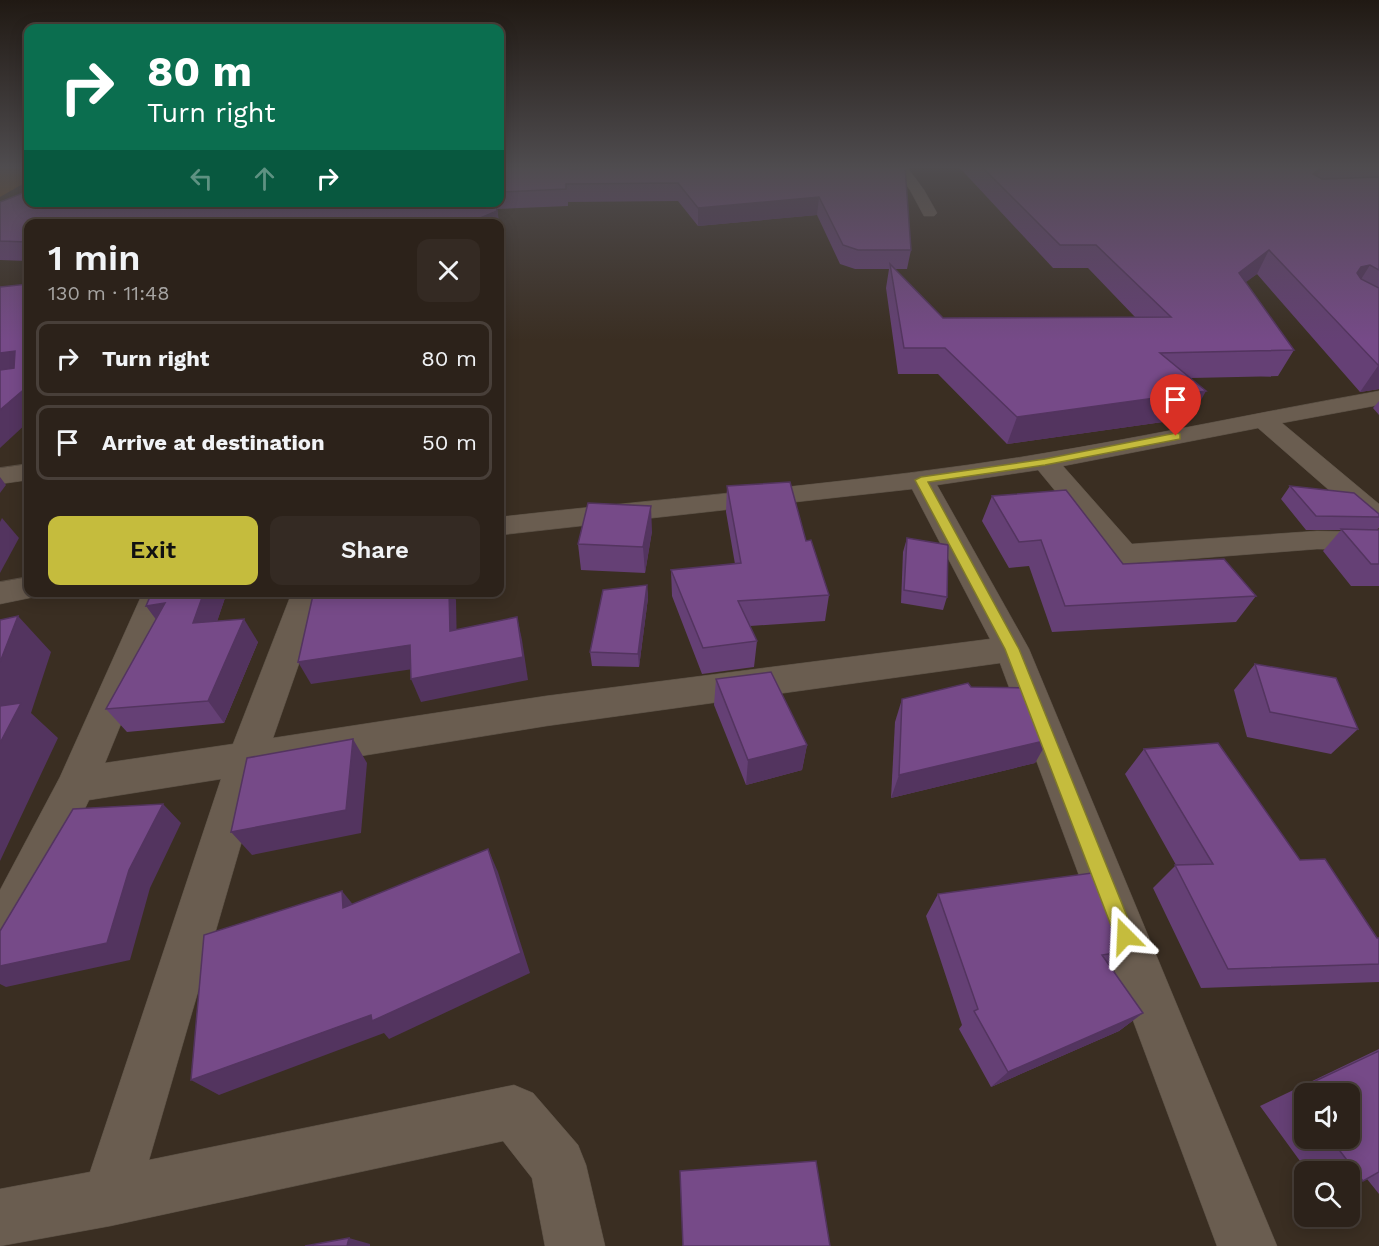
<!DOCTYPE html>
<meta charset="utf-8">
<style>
body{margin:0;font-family:"Work Sans",sans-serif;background:#342a23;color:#f1f3f6;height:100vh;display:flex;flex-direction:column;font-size:22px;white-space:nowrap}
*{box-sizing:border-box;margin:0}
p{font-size:20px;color:#a6a4a2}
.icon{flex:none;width:33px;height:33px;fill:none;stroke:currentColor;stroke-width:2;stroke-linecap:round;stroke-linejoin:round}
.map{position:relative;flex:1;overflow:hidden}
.drawer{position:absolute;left:24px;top:219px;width:480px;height:378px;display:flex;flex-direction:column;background:#2c221a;border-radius:12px;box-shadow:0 3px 15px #0003,0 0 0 2px #483f39}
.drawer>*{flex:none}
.guide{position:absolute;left:24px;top:24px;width:480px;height:183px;border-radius:12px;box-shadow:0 3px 15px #0003,0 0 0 2px #483f39;background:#0b6e4f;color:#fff;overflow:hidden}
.fabs{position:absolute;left:1294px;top:1083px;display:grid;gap:12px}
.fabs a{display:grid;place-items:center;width:66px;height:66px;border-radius:12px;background:#2c221a;box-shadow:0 3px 15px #0003,0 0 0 2px #483f39;font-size:30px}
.pin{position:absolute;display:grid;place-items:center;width:51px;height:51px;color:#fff;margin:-62px -26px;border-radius:50% 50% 50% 0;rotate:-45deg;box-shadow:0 0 6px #0007}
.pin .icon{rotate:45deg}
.me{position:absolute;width:66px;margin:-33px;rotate:339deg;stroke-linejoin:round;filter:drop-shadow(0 0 4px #0008)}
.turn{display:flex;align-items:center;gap:21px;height:126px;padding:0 24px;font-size:27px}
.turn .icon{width:78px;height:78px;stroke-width:2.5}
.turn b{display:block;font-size:42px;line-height:51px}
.lanes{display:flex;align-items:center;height:57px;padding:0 24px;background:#0003;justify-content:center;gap:30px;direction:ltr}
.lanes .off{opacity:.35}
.round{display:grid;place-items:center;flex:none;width:63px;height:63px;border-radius:12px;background:#342a23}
.head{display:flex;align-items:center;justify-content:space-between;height:102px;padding:0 24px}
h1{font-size:36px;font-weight:600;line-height:45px}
.action{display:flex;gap:12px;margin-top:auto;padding:12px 24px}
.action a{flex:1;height:69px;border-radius:12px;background:#c5bc3d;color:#111;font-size:24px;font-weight:600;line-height:69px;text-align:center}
.action a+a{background:#342a23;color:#f1f3f6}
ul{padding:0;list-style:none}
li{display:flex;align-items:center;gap:18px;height:75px;margin:0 12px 9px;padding:0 12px;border:3px solid #483f39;border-radius:12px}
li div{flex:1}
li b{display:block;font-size:22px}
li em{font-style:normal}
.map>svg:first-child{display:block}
.green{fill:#6b4514}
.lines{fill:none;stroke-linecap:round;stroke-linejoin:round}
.minor-casing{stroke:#584e43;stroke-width:1}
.minor{fill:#6a5d50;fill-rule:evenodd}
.wall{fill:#654075;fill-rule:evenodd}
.shaded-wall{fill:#53345f}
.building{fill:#764a88;stroke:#53345f;stroke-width:1.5}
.route{fill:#c5bc3d;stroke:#807a28;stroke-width:1.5}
</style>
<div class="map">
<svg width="1379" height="1246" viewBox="0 0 1379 1246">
<rect width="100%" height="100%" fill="#3a2e22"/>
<path class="green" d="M 0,167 L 28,167 L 28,181 L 0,197 Z"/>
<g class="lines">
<g class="minor-casing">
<g id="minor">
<path d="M 893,167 L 907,167 L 924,190 L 937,213 L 934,216 L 924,216 L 910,190 Z"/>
<path d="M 1379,391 L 1379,405 L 1282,423 L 1379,504 L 1379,528 L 1369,525 L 1258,428 L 1063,466 L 1132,544 L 1317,531 L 1379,532 L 1379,550 L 1317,549 L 1124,564 L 1113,561 L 1038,470 L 937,485 L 1029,649 L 1277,1246 L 1217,1246 L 1000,663 L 546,726 L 262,772 L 149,1160 L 514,1085 L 533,1093 L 578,1145 L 586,1165 L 605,1246 L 545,1246 L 532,1178 L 503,1141 L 110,1226 L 0,1246 L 0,1189 L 90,1172 L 221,779 L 89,800 L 16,953 L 0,960 L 0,890 L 60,777 L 143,592 L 175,592 L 105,763 L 233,744 L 292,592 L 324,592 L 273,738 L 546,696 L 990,639 L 912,489 L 500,535 L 500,517 C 656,499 812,487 968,465 C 1106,446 1242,415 1379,391 Z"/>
<path d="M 28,464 L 28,480 L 0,484 L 0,468 Z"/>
<path d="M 28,577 L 28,592 L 41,592 L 39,596 L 0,604 L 0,582 Z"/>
</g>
</g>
<use href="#minor" class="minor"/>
</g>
<g class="wall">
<path d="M 500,167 L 905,167 L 911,250 L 907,269 L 895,269 L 943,318 L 1135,317 L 1088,268 L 1053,268 L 959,167 L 1379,167 L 1379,389 L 1360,392 L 1257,274 L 1245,282 L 1294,350 L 1278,376 L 1191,378 L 1191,418 L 1007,444 L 938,374 L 898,374 L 886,288 L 889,269 L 855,269 L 840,264 L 817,215 L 698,226 L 678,201 L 568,202 L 568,206 L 497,209 L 500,229 L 28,224 L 28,261 L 0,260 L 0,202 L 218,202 L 214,207 L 215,207 L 219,202 L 500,202 Z"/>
<path d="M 1379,401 L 1379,415 L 1373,408 Z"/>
<path d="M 727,486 L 806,541 L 829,595 L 825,621 L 750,626 L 757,641 L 754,667 L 702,674 L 672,596 L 671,570 L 735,564 L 726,512 Z"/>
<path d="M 1290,486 L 1379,514 L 1379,527 L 1377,530 L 1379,530 L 1379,586 L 1351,586 L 1323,551 L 1341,530 L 1306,530 L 1281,499 Z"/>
<path d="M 992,496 L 1123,564 L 1256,596 L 1236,622 L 1052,632 L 1029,566 L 1009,568 L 982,521 Z"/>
<path d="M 652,531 L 645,573 L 581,570 L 578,544 Z"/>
<path d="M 907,538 L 947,597 L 943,610 L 901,603 L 903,552 Z"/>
<path d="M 647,585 L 648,598 L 639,667 L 592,666 L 590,652 Z"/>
<path d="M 152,592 L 227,592 L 217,621 L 258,642 L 224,723 L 127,732 L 106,709 L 156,619 Z"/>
<path d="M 1255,664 L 1358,729 L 1331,754 L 1247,737 L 1234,690 Z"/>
<path d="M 716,679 L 807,745 L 802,770 L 746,785 L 714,705 Z"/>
<path d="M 971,687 L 1048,740 L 1035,763 L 891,798 L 895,722 L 902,699 Z"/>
<path d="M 1144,749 L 1300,860 L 1377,938 L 1379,938 L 1379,982 L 1201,988 L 1153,888 L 1176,865 L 1125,774 Z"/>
<path d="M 938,894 L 1133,950 L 1112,969 L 1143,1013 L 1119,1031 L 991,1087 L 959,1029 L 962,1025 L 926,916 Z"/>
<path d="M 1379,1049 L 1379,1194 L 1367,1179 L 1363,1181 L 1350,1184 L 1350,1172 L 1308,1172 L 1260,1106 ZM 1305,1094 L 1350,1138 L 1305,1138 Z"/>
</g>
<g class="shaded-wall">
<path d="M 1322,167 L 1311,187 L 1313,174 Z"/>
<path d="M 819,197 L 817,215 L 698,226 L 698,208 Z"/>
<path d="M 196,202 L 218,202 L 202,223 L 195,208 L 194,205 Z"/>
<path d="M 496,202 L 500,229 L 500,230 L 500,224 L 466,224 Z"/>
<path d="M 1269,250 L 1257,274 L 1226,297 L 1239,273 Z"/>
<path d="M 1370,265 L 1355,289 L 1357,273 L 1361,267 Z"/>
<path d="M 15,351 L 28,372 L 0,376 L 0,353 Z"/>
<path d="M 1378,366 L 1379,366 L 1379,389 L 1360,392 Z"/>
<path d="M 28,386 L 28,422 L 0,448 L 0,410 Z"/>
<path d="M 1206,391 L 1191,418 L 1007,444 L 1017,417 Z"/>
<path d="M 0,477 L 6,485 L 0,493 Z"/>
<path d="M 651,506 L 652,531 L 645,573 L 643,547 Z"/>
<path d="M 2,518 L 19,538 L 0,573 L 0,522 Z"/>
<path d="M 647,585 L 648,598 L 639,667 L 638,654 Z"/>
<path d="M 204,592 L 227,592 L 209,646 L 193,623 Z"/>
<path d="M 449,592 L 453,592 L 456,600 L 457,653 L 450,631 Z"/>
<path d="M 165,603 L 163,629 L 146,606 Z"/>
<path d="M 18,616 L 51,652 L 31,713 L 58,738 L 0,861 L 0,662 Z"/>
<path d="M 517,617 L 522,640 L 528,680 L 421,702 L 411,679 Z"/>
<path d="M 244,619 L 258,642 L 224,723 L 208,701 Z"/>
<path d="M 410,645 L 420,668 L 311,684 L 298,662 Z"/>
<path d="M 353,739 L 367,763 L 361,833 L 252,855 L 231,832 Z"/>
<path d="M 1048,740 L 1035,763 L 891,798 L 899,775 Z"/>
<path d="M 807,745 L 802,770 L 746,785 L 748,760 Z"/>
<path d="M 163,804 L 181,823 L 150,888 L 130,960 L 6,987 L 0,984 L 0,966 Z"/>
<path d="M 488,849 L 498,872 L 530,973 L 389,1039 L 384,1033 L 219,1095 L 191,1080 L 371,1015 Z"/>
<path d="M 342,891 L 359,912 L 343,908 Z"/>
<path d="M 1143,1013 L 1119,1031 L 991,1087 L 1008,1072 Z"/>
<path d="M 349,1238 L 370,1244 L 370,1246 L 347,1246 Z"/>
</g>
<g class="building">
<path d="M 500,167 L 567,167 L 570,169 L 655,167 L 905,167 L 911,250 L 858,250 L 843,245 L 819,197 L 698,208 L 678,183 L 566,184 L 566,189 L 500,192 Z"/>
<path d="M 982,167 L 1322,167 L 1313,174 L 1322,179 L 1379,177 L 1379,270 L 1370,265 L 1361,267 L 1357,273 L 1361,279 L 1379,288 L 1379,366 L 1269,250 L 1239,273 L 1294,350 L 1160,353 L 1206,391 L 1017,417 L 945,348 L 904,348 L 890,264 L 943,318 L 1171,317 L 1096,245 L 1060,245 Z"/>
<path d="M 28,191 L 28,202 L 196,202 L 194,205 L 195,208 L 215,207 L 219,202 L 496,202 L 497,211 L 466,224 L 28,224 L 28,242 L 0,241 L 0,202 Z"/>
<path d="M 28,284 L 28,386 L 0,410 L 0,370 L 14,368 L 15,351 L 0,353 L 0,287 Z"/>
<path d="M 790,482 L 806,541 L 811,540 L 829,595 L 738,601 L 757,641 L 703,648 L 671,570 L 741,563 L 727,486 Z"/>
<path d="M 1290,486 L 1354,493 L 1379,514 L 1379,517 L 1316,516 Z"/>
<path d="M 1066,490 L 1123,564 L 1224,559 L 1256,596 L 1065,606 L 1041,540 L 1019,542 L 992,496 Z"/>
<path d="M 588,503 L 651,506 L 643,547 L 578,544 Z"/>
<path d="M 1341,529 L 1379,530 L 1379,564 L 1371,564 Z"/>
<path d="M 907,538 L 948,545 L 947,597 L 904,590 Z"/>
<path d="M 647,585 L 638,654 L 590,652 L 603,590 Z"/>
<path d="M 152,592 L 204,592 L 193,623 L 244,619 L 208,701 L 106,709 L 165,603 L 146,606 Z"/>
<path d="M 330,592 L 449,592 L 450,631 L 517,617 L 523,657 L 411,679 L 410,645 L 298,662 L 313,595 Z"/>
<path d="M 18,616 L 0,662 L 0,620 Z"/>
<path d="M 1255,664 L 1336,678 L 1358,729 L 1270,712 Z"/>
<path d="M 771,672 L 807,745 L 748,760 L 716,679 Z"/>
<path d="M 968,683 L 971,687 L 1028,688 L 1048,740 L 899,775 L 902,699 Z"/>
<path d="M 21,703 L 0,743 L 0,706 Z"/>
<path d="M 353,739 L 346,810 L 231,832 L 247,758 Z"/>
<path d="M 1218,743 L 1300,860 L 1325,859 L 1377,938 L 1379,938 L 1379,964 L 1228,969 L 1175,865 L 1213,864 L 1144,749 Z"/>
<path d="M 163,804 L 129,870 L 107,943 L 0,966 L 0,931 L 73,809 Z"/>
<path d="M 488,849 L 521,953 L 372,1021 L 371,1015 L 191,1080 L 204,935 L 342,891 L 343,908 Z"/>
<path d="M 1092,873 L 1133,950 L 1102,955 L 1143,1013 L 1008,1072 L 974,1011 L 978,1009 L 938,894 Z"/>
<path d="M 1379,1051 L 1379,1172 L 1363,1181 L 1330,1138 L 1350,1138 L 1350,1094 L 1305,1094 L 1305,1106 L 1294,1091 Z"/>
<path d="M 816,1161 L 830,1246 L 683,1246 L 680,1171 Z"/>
<path d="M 349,1238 L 347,1246 L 305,1246 Z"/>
</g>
<linearGradient id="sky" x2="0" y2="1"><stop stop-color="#201913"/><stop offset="0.49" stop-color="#4f4c4f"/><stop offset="1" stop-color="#4f4c4f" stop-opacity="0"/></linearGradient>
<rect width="1379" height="341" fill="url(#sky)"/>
<path class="route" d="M 1176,433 L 1180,434 L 1180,439 L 1045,465 L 928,482 L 1019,649 L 1135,936 L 1132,943 L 1125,946 L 1118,943 L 1115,936 L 1005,649 L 915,480 L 921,477 L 1045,459 Z"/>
</svg>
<div class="fabs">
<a><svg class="icon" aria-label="sound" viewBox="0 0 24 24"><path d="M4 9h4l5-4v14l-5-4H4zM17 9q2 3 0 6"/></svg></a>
<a><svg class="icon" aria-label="search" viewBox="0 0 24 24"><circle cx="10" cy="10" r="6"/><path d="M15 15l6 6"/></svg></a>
</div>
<div class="pin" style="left:1176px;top:436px;background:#d93025"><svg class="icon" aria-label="arrive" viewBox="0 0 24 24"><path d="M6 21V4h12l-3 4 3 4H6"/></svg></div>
<svg class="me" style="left:1125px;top:936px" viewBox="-20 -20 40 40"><path d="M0-17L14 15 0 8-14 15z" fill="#c5bc3d" stroke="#fff" stroke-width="4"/></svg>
<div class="guide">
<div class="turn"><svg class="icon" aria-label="right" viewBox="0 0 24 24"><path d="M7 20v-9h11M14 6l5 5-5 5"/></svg><div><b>80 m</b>Turn right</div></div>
<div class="lanes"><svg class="icon off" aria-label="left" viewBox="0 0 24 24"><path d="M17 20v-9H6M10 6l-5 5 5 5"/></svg><svg class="icon off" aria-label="ahead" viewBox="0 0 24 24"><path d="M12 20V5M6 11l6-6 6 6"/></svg><svg class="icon" aria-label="right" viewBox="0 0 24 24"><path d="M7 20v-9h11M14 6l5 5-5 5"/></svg></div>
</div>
<section class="drawer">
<div class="head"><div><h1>1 min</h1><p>130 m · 11:48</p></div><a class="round"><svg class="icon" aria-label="close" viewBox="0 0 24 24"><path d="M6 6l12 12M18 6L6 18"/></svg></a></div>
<ul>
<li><svg class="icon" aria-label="right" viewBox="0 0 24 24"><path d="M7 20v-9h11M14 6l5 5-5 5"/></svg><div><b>Turn right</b></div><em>80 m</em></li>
<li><svg class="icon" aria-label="arrive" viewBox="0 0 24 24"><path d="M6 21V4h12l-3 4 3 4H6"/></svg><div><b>Arrive at destination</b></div><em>50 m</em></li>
</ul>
<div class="action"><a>Exit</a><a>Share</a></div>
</section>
</div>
